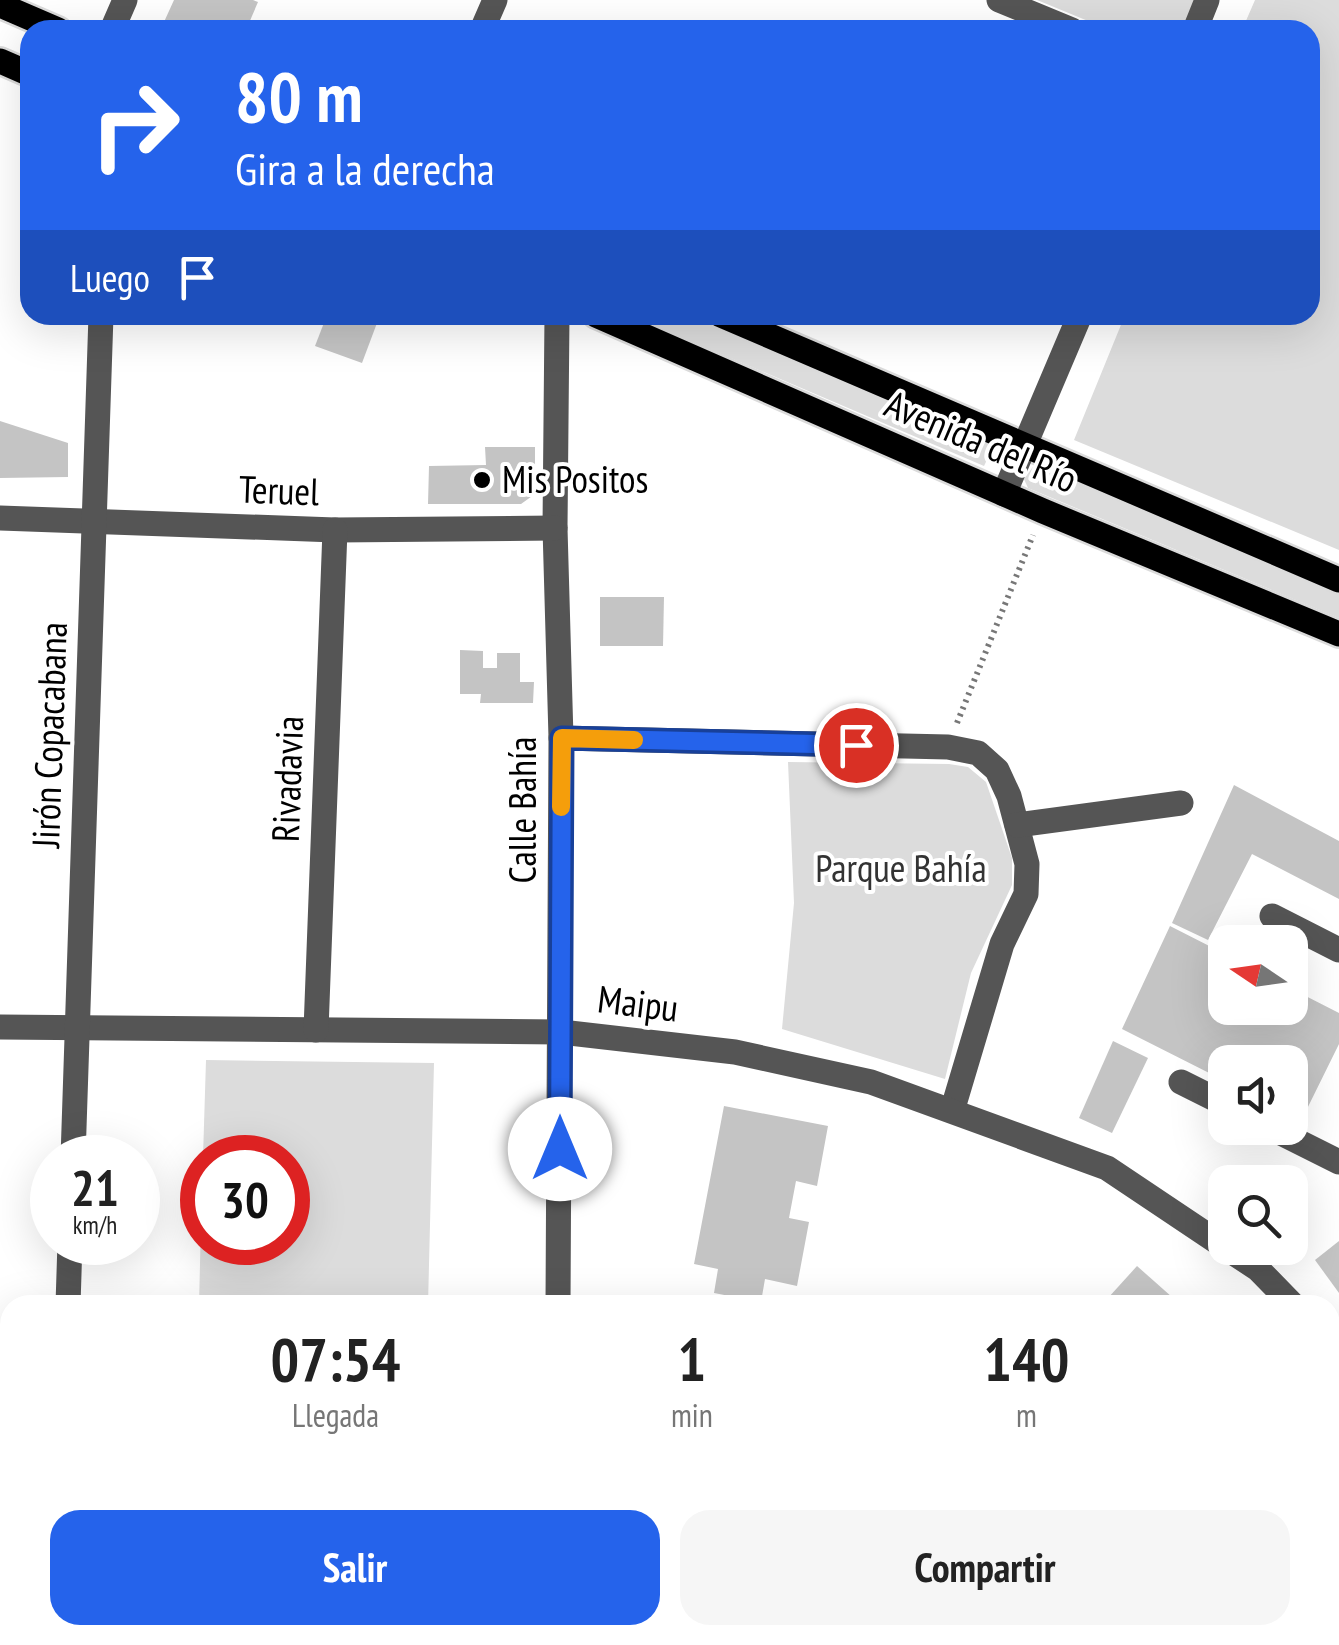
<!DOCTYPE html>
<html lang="es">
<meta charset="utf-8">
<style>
body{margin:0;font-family:"PT Sans Narrow",sans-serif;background:#f6f6f6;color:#222;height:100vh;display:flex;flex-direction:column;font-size:38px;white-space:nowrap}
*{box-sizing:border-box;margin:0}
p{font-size:32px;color:#767676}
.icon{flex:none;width:55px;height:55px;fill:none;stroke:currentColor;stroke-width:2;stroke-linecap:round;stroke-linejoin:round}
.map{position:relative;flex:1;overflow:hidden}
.drawer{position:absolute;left:0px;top:1295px;width:1340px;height:350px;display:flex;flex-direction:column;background:#fff;border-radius:30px 30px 0 0;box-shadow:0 10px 40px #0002}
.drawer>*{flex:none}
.banner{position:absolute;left:20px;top:20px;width:1300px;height:305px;border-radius:30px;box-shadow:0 10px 40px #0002;background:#2563eb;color:#fff;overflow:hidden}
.needle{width:65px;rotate:283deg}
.tools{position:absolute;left:1208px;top:925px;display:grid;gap:20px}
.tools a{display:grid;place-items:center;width:100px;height:100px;border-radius:20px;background:#fff;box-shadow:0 10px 40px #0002;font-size:50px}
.speed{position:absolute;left:30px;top:1135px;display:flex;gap:20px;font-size:50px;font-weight:700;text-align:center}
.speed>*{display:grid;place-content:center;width:130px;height:130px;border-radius:50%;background:#fff;box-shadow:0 10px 40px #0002;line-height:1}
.speed small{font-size:25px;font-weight:400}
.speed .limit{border:15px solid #d22;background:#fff;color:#111}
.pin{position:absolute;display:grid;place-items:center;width:85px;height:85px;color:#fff;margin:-42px;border:5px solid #fff;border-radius:50%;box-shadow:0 2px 10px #0007}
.me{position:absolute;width:110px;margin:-55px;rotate:0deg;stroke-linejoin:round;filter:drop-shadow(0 0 8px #0008)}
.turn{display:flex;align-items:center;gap:35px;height:210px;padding:0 50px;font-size:45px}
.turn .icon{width:130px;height:130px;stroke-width:2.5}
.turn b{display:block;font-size:70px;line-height:85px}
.then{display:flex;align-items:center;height:95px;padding:0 50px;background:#0003;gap:20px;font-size:38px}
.eta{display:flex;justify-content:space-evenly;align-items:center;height:170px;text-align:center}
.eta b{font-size:60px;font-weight:700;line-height:70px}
.cta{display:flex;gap:20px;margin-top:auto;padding:20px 50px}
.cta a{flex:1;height:115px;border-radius:30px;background:#2563eb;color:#fff;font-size:40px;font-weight:700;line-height:115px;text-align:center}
.cta a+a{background:#f6f6f6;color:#222}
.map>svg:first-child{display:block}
.green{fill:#dcdcdc}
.building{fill:#c4c4c4}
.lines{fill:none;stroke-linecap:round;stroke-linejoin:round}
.major-casing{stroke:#dbdbdb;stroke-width:30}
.path{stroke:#777;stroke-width:6;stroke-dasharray:2.5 5;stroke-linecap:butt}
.minor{stroke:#555;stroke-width:25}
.major{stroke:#000;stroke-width:25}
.route-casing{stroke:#184099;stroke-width:25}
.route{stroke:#2563eb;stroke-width:18}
.slow{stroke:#f59e0b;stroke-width:18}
.poi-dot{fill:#000;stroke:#fff;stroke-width:4}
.labels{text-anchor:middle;stroke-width:8;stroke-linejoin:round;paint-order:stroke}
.street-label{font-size:38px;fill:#000;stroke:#fff}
.poi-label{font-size:38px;fill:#000;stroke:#fff;text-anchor:start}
.park-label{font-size:38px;fill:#333;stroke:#fff}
</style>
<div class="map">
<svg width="1339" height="1645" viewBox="0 0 1339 1645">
<rect width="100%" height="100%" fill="#fff"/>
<g class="green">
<path d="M 1037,0 L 1194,0 L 1182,30 L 1110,30 Z"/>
<path d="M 1255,0 L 1339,0 L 1339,550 L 1074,440 L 1125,315 L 1310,315 L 1310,30 L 1242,30 Z"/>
<path d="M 630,315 L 691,315 L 995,443 L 984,466 Z"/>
<path d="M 1035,464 L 1339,591 L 1339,618 L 1028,488 L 1024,479 Z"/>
<path d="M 788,762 L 949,764 L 968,767 L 986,782 L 1012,858 L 1012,885 L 971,973 L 945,1079 L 782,1029 L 794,903 Z"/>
<path d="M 206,1060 L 434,1063 L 428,1305 L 199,1305 L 202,1182 L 202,1242 L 288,1242 L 288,1158 L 203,1157 Z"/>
</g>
<g class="building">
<path d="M 174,0 L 253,0 L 258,2 L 246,30 L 184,30 L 164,22 Z"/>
<path d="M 327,315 L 380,315 L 362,363 L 315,346 Z"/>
<path d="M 0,421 L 68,443 L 68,477 L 0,478 Z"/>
<path d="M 485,447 L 535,447 L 535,494 L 521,504 L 428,504 L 429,466 L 486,465 Z"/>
<path d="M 600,597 L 664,597 L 663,646 L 600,646 Z"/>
<path d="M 460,650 L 483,651 L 483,668 L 497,668 L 497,653 L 520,653 L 520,682 L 534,682 L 533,703 L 480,703 L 481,694 L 460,694 Z"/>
<path d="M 1234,785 L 1339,841 L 1339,899 L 1252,854 L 1208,940 L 1172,923 Z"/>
<path d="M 1170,926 L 1225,954 L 1225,1008 L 1290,1008 L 1290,988 L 1339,1013 L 1339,1044 L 1302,1119 L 1290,1113 L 1290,1062 L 1225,1062 L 1225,1081 L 1122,1029 Z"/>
<path d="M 1113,1041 L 1148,1058 L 1112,1133 L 1079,1118 Z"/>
<path d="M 724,1106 L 828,1126 L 817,1186 L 796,1181 L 789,1218 L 809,1222 L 797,1286 L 765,1279 L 761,1302 L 714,1293 L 718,1269 L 694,1264 Z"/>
<path d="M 1339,1241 L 1339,1293 L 1315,1260 Z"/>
<path d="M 1137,1266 L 1181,1305 L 1116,1305 L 1108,1298 Z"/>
</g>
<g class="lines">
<g class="major-casing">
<g id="major">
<path d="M 0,5 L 58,30"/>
<path d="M 0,61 L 30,74"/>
<path d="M 596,315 L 1043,511 L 1339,634"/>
<path d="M 721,315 L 1339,580"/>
<path d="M 1330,1408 L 1339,1399"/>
<path d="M 1330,1498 L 1339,1489"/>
<path d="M 1115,1645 L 1123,1635"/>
<path d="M 1201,1645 L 1209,1635"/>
</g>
</g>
<path class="path" d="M 957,723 L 1033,535"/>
<g class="minor">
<path d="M 999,0 L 1072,30"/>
<path d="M 112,30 L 125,0"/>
<path d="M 482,30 L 495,0"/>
<path d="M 1195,30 L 1207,0"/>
<path d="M 557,315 L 555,528 L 561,738 L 558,1305"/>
<path d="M 1004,494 L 1080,315"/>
<path d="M 0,518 L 335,530 L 555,528"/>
<path d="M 561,738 L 948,747 L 978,753 L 997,770 L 1009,796 L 1027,864 L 1026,894 L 1002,944 L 953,1108"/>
<path d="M 1017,825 L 1181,803"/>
<path d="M 1272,916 L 1339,950"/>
<path d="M 0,1027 L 561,1032 L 735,1052 L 871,1082 L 1107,1168 L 1225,1247"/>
<path d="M 316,1030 L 335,530"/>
<path d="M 1181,1082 L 1225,1104"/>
<path d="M 1271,1128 L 1339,1162"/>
<path d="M 73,1158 L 101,315"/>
<path d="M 1226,1248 L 1258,1269 L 1293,1305"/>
<path d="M 68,1305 L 70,1242"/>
<path d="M 1330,1342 L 1339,1351"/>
<path d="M 0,1361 L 10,1361"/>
<path d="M 1330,1534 L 1339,1541"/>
<path d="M 1330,1621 L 1339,1618"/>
<path d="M 560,1635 L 560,1645"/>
<path d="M 56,1645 L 57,1635"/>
</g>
<use href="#major" class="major"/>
</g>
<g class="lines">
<g class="route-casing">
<path id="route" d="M 560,1149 L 562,738 L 856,745"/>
</g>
<use href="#route" class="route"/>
<path class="slow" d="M 561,807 L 562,738 L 634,740"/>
</g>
<circle class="poi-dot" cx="482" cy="480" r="10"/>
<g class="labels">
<g class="street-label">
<text transform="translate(981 442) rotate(23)" y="13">Avenida del Río</text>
<text transform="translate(279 491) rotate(2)" y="13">Teruel</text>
<text transform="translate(50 735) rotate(-88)" y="13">Jirón Copacabana</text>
<text transform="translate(288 779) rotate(-88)" y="13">Rivadavia</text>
<text transform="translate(523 810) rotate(-90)" y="13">Calle Bahía</text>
<text transform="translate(638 1004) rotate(7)" y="13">Maipu</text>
</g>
<g class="poi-label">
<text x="502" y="493">Mis Positos</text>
</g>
<g class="park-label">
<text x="901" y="882">Parque Bahía</text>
</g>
</g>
</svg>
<div class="tools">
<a><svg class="needle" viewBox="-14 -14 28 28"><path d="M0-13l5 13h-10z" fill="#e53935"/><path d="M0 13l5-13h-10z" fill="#767676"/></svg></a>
<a><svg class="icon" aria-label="sound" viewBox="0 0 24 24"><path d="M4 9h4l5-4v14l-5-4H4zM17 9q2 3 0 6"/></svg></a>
<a><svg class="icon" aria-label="search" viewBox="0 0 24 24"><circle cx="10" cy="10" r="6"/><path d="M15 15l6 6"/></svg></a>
</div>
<div class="speed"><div>21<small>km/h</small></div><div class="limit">30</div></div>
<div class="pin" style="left:856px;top:745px;background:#d93025"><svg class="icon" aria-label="arrive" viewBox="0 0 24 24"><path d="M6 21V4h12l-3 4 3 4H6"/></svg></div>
<svg class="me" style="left:560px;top:1149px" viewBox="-20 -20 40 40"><circle r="19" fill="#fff"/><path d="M0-13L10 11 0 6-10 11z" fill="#2563eb"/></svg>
<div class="banner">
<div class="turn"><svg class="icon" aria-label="right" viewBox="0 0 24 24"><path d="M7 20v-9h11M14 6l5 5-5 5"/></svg><div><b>80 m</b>Gira a la derecha</div></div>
<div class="then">Luego<svg class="icon" aria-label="arrive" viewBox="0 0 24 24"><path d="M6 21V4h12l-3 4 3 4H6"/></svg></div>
</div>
<section class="drawer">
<div class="eta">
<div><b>07:54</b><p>Llegada</p></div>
<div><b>1</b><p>min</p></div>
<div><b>140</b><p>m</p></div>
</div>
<div class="cta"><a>Salir</a><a>Compartir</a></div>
</section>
</div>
